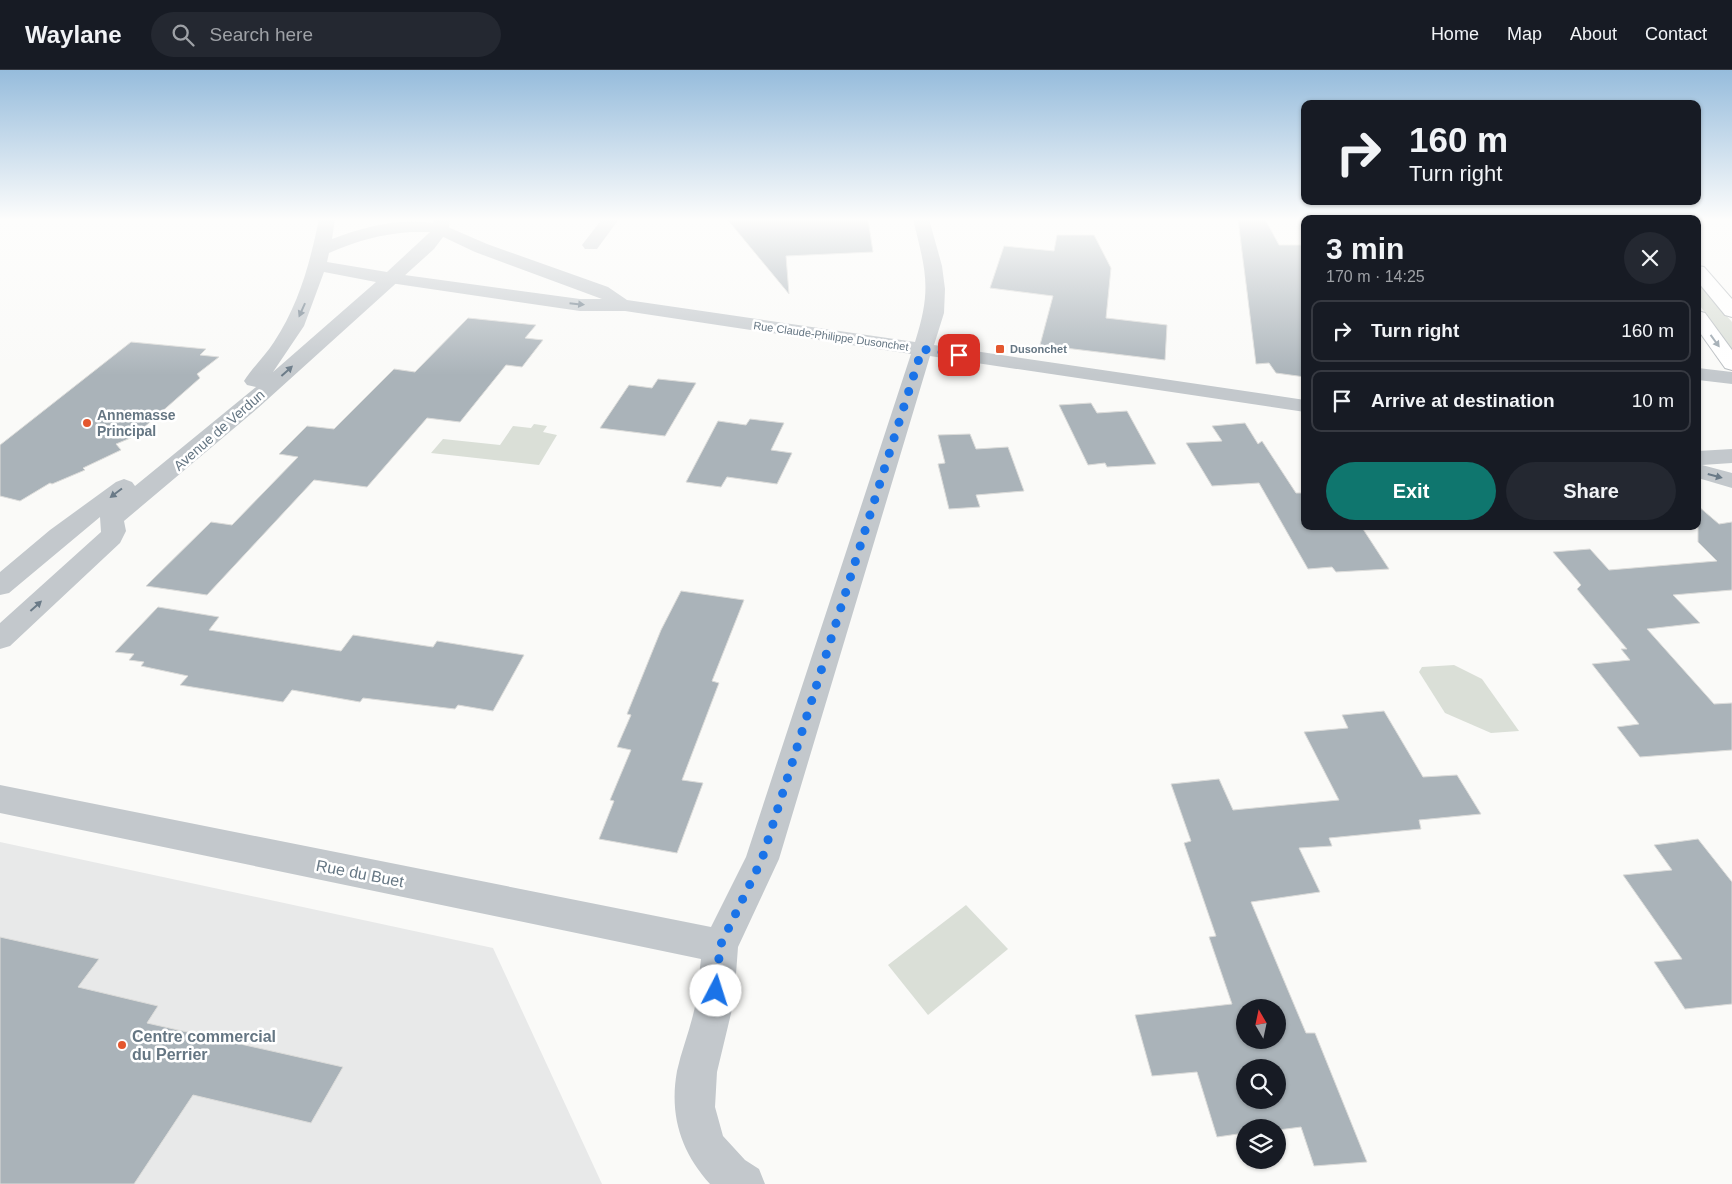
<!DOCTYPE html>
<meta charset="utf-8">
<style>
body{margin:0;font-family:Helvetica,sans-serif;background:#242831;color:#f1f3f6;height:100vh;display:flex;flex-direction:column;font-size:19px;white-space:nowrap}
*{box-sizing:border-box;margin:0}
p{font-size:16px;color:#9ea1a6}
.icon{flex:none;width:28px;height:28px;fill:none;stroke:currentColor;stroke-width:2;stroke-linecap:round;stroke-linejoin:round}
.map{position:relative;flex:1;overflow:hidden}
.side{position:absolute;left:1301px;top:145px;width:400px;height:315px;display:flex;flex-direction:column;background:#171b24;border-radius:10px;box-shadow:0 1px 4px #0004}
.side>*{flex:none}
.top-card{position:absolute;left:1301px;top:30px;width:400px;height:105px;border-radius:10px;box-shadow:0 1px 4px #0004;background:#171b24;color:#f1f3f6;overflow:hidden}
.needle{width:32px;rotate:351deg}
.tools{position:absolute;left:1236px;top:929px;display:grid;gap:10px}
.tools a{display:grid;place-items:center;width:50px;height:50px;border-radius:50%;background:#171b24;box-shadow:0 1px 4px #0004;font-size:25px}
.pin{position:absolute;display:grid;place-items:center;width:42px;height:42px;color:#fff;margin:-21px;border-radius:10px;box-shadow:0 2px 8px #0006}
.me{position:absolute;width:55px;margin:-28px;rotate:5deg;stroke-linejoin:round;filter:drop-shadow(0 0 4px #0008)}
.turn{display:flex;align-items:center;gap:18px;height:105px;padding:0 25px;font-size:22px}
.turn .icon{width:65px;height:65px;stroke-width:2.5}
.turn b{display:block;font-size:35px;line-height:42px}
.round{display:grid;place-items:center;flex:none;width:52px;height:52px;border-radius:26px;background:#242831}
.overview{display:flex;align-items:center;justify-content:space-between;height:85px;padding:0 25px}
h1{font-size:30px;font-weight:800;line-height:38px}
.cta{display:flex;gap:10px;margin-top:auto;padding:10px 25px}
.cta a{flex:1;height:58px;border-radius:30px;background:#0f766e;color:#fff;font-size:20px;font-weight:800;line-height:58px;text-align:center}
.cta a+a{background:#242831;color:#f1f3f6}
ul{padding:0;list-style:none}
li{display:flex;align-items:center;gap:15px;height:62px;margin:0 10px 8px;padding:0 15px;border:2px solid #363941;border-radius:10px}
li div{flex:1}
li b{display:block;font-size:19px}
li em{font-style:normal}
header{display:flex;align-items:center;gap:30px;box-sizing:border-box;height:70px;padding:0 25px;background:#171b24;border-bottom:1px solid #363941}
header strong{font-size:24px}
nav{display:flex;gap:28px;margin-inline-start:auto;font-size:18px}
.search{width:350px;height:45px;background:#242831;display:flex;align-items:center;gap:12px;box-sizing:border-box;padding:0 18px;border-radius:28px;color:#9ea1a6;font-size:19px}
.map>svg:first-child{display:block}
.built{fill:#e8e9e9}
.green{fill:#dadfd7}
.building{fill:#aab3b9;stroke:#dcdcda;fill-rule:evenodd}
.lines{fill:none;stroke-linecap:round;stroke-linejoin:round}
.primary-casing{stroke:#b5babe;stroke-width:2}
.minor{fill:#c3c8cc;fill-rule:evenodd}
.tertiary{fill:#c3c8cc;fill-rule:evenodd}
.primary{fill:#fff;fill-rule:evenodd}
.oneway{fill:#6a7a87}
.oneway2{fill:#939fa8}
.route{stroke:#1a73e8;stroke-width:9;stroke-dasharray:0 16.2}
.poi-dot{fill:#e4572e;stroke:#fff;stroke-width:2}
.labels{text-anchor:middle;stroke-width:5;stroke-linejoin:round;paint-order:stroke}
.far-street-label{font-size:11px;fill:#657683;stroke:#fff}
.far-poi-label{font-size:11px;font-weight:bold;fill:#657683;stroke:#fff;text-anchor:start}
.poi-label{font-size:14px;font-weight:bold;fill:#657683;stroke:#fff;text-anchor:start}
.street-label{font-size:14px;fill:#657683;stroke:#fff}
.near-street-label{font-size:16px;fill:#657683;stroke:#fff}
.near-poi-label{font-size:16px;font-weight:bold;fill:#657683;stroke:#fff;text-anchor:start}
</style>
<header>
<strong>Waylane</strong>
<div class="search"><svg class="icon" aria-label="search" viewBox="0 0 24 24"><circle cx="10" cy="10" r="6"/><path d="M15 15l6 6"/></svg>Search here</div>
<nav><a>Home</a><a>Map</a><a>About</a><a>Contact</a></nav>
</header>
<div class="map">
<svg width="1732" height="1114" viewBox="0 0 1732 1114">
<rect width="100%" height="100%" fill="#fafaf8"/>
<path class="built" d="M 0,772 L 493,878 L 602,1114 L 0,1114 Z"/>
<g class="green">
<path d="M 1698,213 L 1732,252 L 1732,280 L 1698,233 Z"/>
<path d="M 534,354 L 547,356 L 543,362 L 557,365 L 539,395 L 431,383 L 443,369 L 500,375 L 513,356 L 531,358 Z"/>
<path d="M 1454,595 L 1482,609 L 1519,661 L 1491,663 L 1445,643 L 1419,602 L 1422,597 Z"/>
<path d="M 966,835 L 1008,879 L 928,945 L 888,895 Z"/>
</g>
<g class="building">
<path d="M 727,149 L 868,149 L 873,182 L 786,186 L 789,224 Z"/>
<path d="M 1238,149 L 1265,149 L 1279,175 L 1305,175 L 1305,307 L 1276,303 L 1269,293 L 1256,294 Z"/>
<path d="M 1057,165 L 1094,165 L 1111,198 L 1106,248 L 1167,255 L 1165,290 L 1040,275 L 1053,226 L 990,218 L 1004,176 L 1054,181 Z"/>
<path d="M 468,248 L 536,255 L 525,268 L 543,270 L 522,297 L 506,295 L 460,352 L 427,348 L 367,417 L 314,410 L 207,525 L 146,516 L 211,452 L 232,455 L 298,387 L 279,384 L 307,356 L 334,359 L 394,299 L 415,302 Z"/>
<path d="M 131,272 L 206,279 L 200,285 L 219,287 L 197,304 L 200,308 L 133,367 L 116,374 L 121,380 L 83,398 L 85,400 L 52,414 L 50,413 L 20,431 L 0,426 L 0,375 Z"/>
<path d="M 658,309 L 696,313 L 665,366 L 600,358 L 629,315 L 652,318 Z"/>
<path d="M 1091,333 L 1097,343 L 1127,341 L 1156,394 L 1107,397 L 1105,393 L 1088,395 L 1059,335 Z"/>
<path d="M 750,349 L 784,353 L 771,380 L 792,383 L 777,414 L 727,407 L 721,417 L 686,412 L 718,351 L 746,355 Z"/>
<path d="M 1245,353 L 1258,374 L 1262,371 L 1296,423 L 1305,423 L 1305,456 L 1361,456 L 1389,499 L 1336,502 L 1332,497 L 1308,499 L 1259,413 L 1212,416 L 1186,373 L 1222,371 L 1212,356 Z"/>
<path d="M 970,364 L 976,379 L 1008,377 L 1024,421 L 976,425 L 980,437 L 949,439 L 938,394 L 945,393 L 938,365 Z"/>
<path d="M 1698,436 L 1719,454 L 1732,452 L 1732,520 L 1673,525 L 1700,553 L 1647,559 L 1714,634 L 1732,633 L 1732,680 L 1640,687 L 1617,657 L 1639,654 L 1592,594 L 1630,590 L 1621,579 L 1627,579 L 1577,519 L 1581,515 L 1553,482 L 1590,479 L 1609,500 L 1717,491 L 1698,472 Z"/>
<path d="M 681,521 L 744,530 L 712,611 L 719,613 L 682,710 L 703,713 L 677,783 L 599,769 L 614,731 L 610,730 L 631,680 L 617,677 L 631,645 L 627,644 L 661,560 Z"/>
<path d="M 158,537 L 219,547 L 209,560 L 341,581 L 353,565 L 433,577 L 437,571 L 524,585 L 493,641 L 458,635 L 455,639 L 363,628 L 360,632 L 292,620 L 283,632 L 180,615 L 188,606 L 141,596 L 144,592 L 129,590 L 134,584 L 115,582 Z"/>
<path d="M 1384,641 L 1423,707 L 1457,705 L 1481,744 L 1419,750 L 1421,759 L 1329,768 L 1332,776 L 1299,778 L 1320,822 L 1251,832 L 1306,963 L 1315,963 L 1367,1092 L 1314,1096 L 1301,1057 L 1278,1060 L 1278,1058 L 1245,1058 L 1245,1063 L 1217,1067 L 1197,1002 L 1152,1006 L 1135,945 L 1232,934 L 1209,867 L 1216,866 L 1184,773 L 1191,771 L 1171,714 L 1219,709 L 1233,740 L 1339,730 L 1304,662 L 1348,658 L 1342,645 ZM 1245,938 L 1278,938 L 1278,970 L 1245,970 ZM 1245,998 L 1278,998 L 1278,1030 L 1245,1030 Z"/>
<path d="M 1698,769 L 1732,812 L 1732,934 L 1685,939 L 1654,892 L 1682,889 L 1623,805 L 1672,800 L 1654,775 Z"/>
<path d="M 0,867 L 99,889 L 78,917 L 158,936 L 147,953 L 343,997 L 311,1053 L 193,1025 L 134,1114 L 0,1114 Z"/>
</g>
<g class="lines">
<g class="primary-casing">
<g id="primary">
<path d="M 1698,196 L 1704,197 L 1732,229 L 1732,247 L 1725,245 L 1698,212 Z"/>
<path d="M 1698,241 L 1705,243 L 1732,280 L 1732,300 L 1725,298 L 1698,260 Z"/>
</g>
</g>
<g class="minor">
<path d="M 602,149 L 619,149 L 597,179 L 585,179 L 582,175 Z"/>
<path d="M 913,149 L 929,149 L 942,196 L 945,219 L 944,243 L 934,275 L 1305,330 L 1305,342 L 930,286 L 779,789 L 738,877 L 734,931 L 717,1002 L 715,1037 L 723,1066 L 745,1090 L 759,1099 L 765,1114 L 710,1114 C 681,1082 669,1045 677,1001 C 682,978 692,955 696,931 C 699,917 699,903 701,889 L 0,743 L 0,715 L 711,857 L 746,787 L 911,284 L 625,241 L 580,241 L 390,213 L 384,212 L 381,208 L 384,204 L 390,203 L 580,229 L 602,229 L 475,182 L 435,163 L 433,159 L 435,155 L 441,154 L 487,174 L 608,217 L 627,230 L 915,272 C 932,219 926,202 913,149 Z"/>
<path d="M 1698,298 L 1732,302 L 1732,314 L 1698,310 Z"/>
<path d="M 1732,379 L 1732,393 L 1702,395 L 1732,403 L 1732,418 L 1698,408 L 1698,381 Z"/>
</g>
<path class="tertiary" d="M 319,149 L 335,149 L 332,169 C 364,157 398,148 433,153 L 434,149 L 450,149 L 449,159 L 434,179 L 258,338 L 124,451 L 126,461 L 120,473 L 10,576 L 0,579 L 0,553 L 101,462 L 100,447 L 9,523 L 0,525 L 0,502 L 50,460 L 116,412 L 124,409 L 132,412 L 135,416 L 256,317 L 247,315 L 244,311 C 253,297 265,286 274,272 C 299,234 310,193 319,149 ZM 411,162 L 430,162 L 387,202 L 327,192 L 329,183 C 356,171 382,164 411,162 ZM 324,202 L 376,212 L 273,302 L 304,256 Z"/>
<use href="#primary" class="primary"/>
</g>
<defs><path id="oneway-solid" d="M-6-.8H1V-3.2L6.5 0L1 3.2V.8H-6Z" transform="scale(1.25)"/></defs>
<g class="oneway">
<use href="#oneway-solid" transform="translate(577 234) rotate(6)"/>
<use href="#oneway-solid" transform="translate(302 240) rotate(114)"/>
<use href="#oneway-solid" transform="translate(287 301) rotate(-42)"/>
<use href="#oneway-solid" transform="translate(1715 406) rotate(15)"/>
<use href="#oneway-solid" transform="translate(116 423) rotate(143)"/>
<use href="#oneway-solid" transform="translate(36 536) rotate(-42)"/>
</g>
<use class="oneway2" href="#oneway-solid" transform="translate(1715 271) rotate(54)"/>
<linearGradient id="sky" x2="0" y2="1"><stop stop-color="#96bcdc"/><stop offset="0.49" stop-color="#fdfdfc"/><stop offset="1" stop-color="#fdfdfc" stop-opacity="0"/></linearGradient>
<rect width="1732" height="305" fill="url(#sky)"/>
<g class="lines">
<path class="route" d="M 716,921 L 720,876 L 762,789 L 922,279 L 959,285"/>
</g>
<g class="poi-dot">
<rect x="995" y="274" width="10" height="10" rx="2.5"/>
<circle cx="87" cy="353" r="5"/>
<circle cx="122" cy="975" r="5"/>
</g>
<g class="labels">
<g class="far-street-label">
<text transform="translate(831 266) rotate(8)" y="4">Rue Claude-Philippe Dusonchet</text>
</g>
<g class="far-poi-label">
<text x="1010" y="283">Dusonchet</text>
</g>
<g class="poi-label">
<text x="97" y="350">Annemasse<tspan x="97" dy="16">Principal</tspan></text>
</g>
<g class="street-label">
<text transform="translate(219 360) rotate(-41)" y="5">Avenue de Verdun</text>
</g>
<g class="near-street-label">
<text transform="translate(360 803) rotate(11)" y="6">Rue du Buet</text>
</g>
<g class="near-poi-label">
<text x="132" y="972">Centre commercial<tspan x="132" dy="18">du Perrier</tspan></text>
</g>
</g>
</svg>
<div class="tools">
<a><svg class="needle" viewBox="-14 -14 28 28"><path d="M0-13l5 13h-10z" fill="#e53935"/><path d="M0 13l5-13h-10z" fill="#9ea1a6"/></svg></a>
<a><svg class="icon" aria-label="search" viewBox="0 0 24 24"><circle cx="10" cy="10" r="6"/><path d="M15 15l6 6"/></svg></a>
<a><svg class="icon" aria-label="layers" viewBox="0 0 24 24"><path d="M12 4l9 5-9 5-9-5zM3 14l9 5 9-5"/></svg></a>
</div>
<div class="pin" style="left:959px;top:285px;background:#d93025"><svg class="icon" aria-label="arrive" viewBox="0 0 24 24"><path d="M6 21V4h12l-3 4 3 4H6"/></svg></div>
<svg class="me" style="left:716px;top:921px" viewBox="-20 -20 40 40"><circle r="19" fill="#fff"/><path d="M0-13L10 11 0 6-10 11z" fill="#1a73e8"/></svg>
<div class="top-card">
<div class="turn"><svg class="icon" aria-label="right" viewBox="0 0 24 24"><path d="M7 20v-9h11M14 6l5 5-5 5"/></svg><div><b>160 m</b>Turn right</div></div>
</div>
<section class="side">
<div class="overview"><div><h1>3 min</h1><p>170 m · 14:25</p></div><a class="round"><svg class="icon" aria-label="close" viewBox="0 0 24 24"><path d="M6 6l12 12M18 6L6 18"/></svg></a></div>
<ul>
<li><svg class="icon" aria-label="right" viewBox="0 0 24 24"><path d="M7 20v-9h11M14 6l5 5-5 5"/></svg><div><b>Turn right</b></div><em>160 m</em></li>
<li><svg class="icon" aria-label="arrive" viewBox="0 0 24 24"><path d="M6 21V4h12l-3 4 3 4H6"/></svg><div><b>Arrive at destination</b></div><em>10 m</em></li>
</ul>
<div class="cta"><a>Exit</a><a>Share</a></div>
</section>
</div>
